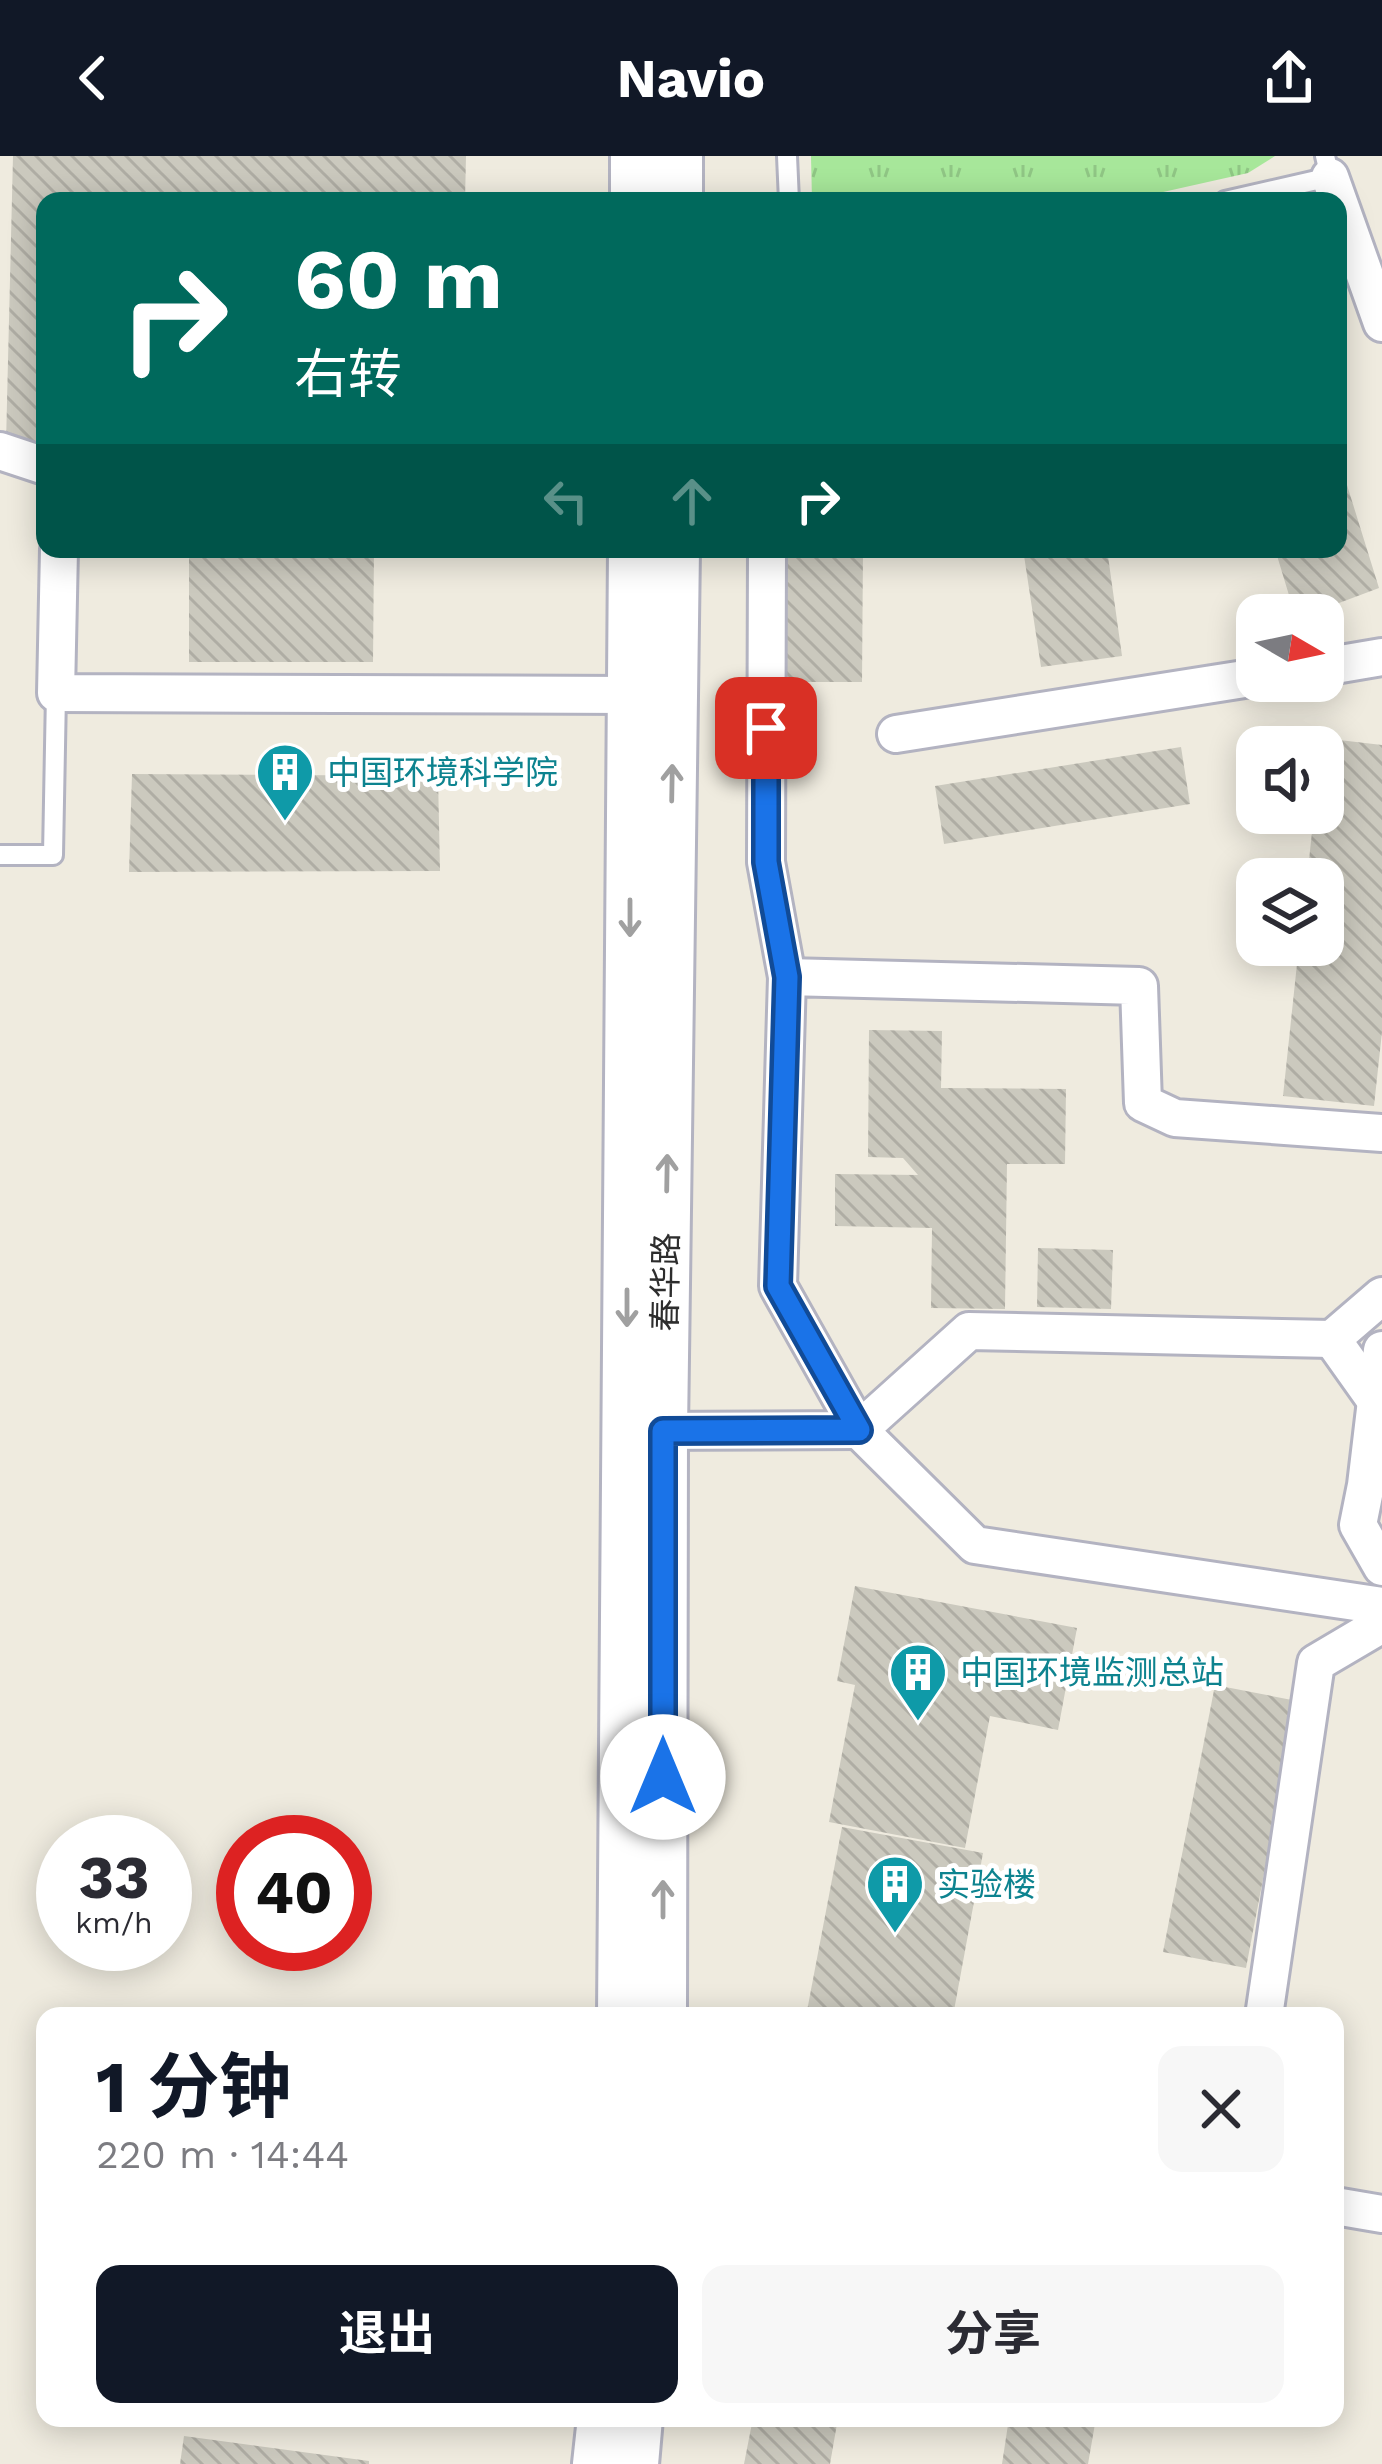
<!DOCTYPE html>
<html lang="zh">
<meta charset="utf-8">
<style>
body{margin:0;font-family:"Work Sans","Noto Sans SC",sans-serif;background:#f7f7f7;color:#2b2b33;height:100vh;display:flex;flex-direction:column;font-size:45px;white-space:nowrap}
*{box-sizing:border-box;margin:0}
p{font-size:39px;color:#7c7c81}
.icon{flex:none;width:66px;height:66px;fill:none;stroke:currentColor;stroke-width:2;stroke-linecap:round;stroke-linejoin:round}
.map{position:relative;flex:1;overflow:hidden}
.drawer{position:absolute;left:36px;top:1851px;width:1308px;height:420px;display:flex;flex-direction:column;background:#fff;border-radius:24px;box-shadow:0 6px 30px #0003}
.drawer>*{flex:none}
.banner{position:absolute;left:36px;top:36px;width:1311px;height:366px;border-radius:24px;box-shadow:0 6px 30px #0003;background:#00695c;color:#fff;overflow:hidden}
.needle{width:78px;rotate:99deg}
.controls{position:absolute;left:1236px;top:438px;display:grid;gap:24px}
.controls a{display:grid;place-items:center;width:108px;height:108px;border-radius:24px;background:#fff;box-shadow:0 6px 30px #0003;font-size:60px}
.speed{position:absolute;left:36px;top:1659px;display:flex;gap:24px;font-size:60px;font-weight:700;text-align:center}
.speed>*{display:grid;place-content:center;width:156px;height:156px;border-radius:50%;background:#fff;box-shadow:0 6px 30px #0003;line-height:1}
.speed small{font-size:30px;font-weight:400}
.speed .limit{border:18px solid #d22;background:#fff;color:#111}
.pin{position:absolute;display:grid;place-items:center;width:102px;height:102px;color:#fff;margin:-51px;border-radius:24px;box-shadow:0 6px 18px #0006}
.me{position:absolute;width:132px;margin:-66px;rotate:0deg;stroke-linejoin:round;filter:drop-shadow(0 0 9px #0008)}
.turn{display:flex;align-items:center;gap:42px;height:252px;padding:0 60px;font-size:54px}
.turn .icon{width:156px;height:156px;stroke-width:2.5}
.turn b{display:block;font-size:84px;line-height:102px}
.lanes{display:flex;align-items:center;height:114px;padding:0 60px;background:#0003;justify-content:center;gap:60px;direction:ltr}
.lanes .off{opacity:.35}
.round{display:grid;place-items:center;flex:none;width:126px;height:126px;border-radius:24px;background:#f7f7f7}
.head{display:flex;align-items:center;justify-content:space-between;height:204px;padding:0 60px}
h1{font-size:72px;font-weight:700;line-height:90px;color:#111827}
.primary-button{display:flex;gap:24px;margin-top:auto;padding:24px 60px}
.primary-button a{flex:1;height:138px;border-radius:24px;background:#111827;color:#fff;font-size:48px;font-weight:700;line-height:138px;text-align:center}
.primary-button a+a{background:#f7f7f7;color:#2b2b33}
header{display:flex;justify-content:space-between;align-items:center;height:156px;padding:0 60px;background:#111827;color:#fff;font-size:54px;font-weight:700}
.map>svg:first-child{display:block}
.grass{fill:url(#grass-tufts)}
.building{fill:url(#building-back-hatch)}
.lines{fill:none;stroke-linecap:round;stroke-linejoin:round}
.service-casing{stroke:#b3b3c1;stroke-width:24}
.minor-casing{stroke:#b3b3c1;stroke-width:42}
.tertiary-casing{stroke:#b3b3c1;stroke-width:54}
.service{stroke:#fff;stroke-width:18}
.minor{stroke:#fff;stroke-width:36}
.tertiary{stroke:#fff;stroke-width:48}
.oneway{stroke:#a0a0a0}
.route-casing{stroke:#114b97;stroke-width:30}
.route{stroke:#1a73e8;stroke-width:21}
.labels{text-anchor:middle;stroke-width:10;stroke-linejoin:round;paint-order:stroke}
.culture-label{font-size:33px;fill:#0d838f;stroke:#fff;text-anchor:start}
.street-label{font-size:33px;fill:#2d2d2d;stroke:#fff}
</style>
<header><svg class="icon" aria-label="back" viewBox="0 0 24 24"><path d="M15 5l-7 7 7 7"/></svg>Navio<svg class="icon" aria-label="share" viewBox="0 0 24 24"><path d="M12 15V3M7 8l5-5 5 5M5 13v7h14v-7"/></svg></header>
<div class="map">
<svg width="1382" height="2308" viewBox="0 0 1382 2308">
<defs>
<pattern id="grass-tufts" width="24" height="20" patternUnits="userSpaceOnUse" patternTransform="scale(3)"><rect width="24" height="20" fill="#a7e79a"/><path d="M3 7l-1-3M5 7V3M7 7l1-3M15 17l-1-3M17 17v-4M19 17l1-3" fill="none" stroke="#90c685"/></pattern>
<pattern id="building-back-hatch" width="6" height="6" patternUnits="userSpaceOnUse" patternTransform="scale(3)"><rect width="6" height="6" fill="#cbc9be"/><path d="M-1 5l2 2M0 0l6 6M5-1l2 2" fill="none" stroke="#afada4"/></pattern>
</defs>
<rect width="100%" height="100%" fill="#efebdf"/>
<path class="grass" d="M 811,0 L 1275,0 L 1248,17 L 1123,45 L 812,45 Z"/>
<g class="building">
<path d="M 13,0 L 466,0 L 465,45 L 45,45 L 45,288 L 6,287 Z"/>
<path d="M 1338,300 L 1379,432 L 1307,459 L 1295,459 L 1275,393 L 1338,393 Z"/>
<path d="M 189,393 L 374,393 L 373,506 L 189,506 Z"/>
<path d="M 773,393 L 863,393 L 862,526 L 774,526 Z"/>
<path d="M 1023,393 L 1107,393 L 1122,500 L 1041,511 Z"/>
<path d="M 1322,582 L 1382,589 L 1382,876 L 1374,950 L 1283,940 L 1299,789 L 1323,789 L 1323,723 L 1307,723 L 1314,657 L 1323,657 Z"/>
<path d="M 1181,591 L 1190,648 L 944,688 L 935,630 Z"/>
<path d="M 132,618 L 438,620 L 440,715 L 129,716 Z"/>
<path d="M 869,874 L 942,875 L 941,932 L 1066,933 L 1065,1008 L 1007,1008 L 1005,1153 L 931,1152 L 932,1072 L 835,1070 L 835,1018 L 918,1019 L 903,1002 L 868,1001 Z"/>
<path d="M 1038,1092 L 1113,1094 L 1111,1153 L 1037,1151 Z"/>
<path d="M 855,1430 L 1077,1472 L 1058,1574 L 990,1560 L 965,1692 L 829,1666 L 855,1529 L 837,1525 Z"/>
<path d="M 1215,1529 L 1297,1545 L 1246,1812 L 1163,1796 Z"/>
<path d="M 842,1671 L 983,1697 L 953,1860 L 806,1860 Z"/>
<path d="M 753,2262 L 838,2262 L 830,2308 L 744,2308 Z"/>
<path d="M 1009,2262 L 1096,2262 L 1088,2308 L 1002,2308 Z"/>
<path d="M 184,2280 L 369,2305 L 369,2308 L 180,2308 Z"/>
</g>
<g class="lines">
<g class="service-casing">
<g id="service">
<path d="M 787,0 L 789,45"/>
<path d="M 1225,45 L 1330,21 L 1325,0"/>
<path d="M 0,699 L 53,699 L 56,537"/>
</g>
</g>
<g class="minor-casing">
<g id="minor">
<path d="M 1330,21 L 1382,167"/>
<path d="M 0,295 L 45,310"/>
<path d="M 59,393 L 56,537 L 632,539"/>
<path d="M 767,393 L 766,706 L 787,821"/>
<path d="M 1323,511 L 1382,501"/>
<path d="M 896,578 L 1257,521"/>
<path d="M 1382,977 L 1175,962 L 1143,947 L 1139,830 L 787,821 L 778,1130 L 859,1274 L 975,1389 L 1382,1450"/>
<path d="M 1382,1194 L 1366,1329 L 1358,1369 L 1382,1411"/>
<path d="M 1376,1245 L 1332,1183 L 1382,1140"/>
<path d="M 642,1275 L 859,1274 L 969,1175 L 1332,1183"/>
<path d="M 1264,1860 L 1316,1507 L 1382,1468"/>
<path d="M 1335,2050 L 1382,2058"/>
</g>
</g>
<g class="tertiary-casing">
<g id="tertiary">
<path d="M 635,45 L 635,0"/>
<path d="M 678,45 L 678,0"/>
<path d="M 622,1860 L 633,393"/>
<path d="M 662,1860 L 663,1275 L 675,393"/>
<path d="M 597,2308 L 602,2262"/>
<path d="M 634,2308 L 638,2262"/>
</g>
</g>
<use href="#service" class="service"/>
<use href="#minor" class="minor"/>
<use href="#tertiary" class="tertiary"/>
</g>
<defs><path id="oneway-shaft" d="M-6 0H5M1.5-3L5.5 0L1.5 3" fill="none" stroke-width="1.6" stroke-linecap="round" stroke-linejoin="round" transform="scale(3)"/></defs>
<g class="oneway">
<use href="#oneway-shaft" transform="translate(672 627) rotate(-89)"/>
<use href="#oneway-shaft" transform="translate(630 762) rotate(90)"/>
<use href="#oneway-shaft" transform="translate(667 1017) rotate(-89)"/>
<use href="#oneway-shaft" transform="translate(627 1152) rotate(90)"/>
<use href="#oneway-shaft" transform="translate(663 1743) rotate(-90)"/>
</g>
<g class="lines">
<g class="route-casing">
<path id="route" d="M 663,1621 L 663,1275 L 859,1274 L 778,1130 L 787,821 L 766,706 L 766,572"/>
</g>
<use href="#route" class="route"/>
</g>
<defs>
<g id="building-pin" transform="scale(3)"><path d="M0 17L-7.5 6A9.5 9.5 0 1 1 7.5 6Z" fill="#0f9aa8" stroke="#fff"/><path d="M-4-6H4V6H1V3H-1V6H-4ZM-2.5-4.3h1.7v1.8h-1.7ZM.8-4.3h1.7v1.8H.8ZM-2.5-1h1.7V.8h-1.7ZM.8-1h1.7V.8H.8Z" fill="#fff"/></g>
</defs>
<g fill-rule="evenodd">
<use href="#building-pin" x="285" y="616"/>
<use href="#building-pin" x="918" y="1516"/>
<use href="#building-pin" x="895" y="1728"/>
</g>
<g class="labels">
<g class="culture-label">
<text x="327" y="628">中国环境科学院</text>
<text x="960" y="1528">中国环境监测总站</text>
<text x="937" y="1740">实验楼</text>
</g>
<g class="street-label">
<text transform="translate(665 1126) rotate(-89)" y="12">春华路</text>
</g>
</g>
</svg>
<div class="controls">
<a><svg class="needle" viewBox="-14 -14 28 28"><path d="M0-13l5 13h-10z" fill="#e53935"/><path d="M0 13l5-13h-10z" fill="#7c7c81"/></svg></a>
<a><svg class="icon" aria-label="sound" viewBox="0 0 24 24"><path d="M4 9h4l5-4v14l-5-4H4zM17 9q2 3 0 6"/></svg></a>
<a><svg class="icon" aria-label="layers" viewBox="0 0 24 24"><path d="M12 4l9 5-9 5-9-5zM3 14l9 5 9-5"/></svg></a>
</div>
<div class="speed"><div>33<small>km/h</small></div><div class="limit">40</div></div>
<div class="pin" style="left:766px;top:572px;background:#d93025"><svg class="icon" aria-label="arrive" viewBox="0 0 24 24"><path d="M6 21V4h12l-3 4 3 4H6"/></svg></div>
<svg class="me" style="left:663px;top:1621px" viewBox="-20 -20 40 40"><circle r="19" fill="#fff"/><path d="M0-13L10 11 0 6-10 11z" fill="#1a73e8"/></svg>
<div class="banner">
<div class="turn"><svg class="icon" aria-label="right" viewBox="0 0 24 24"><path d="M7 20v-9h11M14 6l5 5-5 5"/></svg><div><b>60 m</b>右转</div></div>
<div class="lanes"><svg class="icon off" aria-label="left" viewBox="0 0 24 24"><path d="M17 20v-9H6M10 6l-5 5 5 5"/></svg><svg class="icon off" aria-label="ahead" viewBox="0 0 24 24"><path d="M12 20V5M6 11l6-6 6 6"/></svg><svg class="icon" aria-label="right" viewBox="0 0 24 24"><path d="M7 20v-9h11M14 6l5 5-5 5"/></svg></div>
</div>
<section class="drawer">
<div class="head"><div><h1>1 分钟</h1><p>220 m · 14:44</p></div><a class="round"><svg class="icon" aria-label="close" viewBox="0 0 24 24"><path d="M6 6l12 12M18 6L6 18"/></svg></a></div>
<div class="primary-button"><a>退出</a><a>分享</a></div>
</section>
</div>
